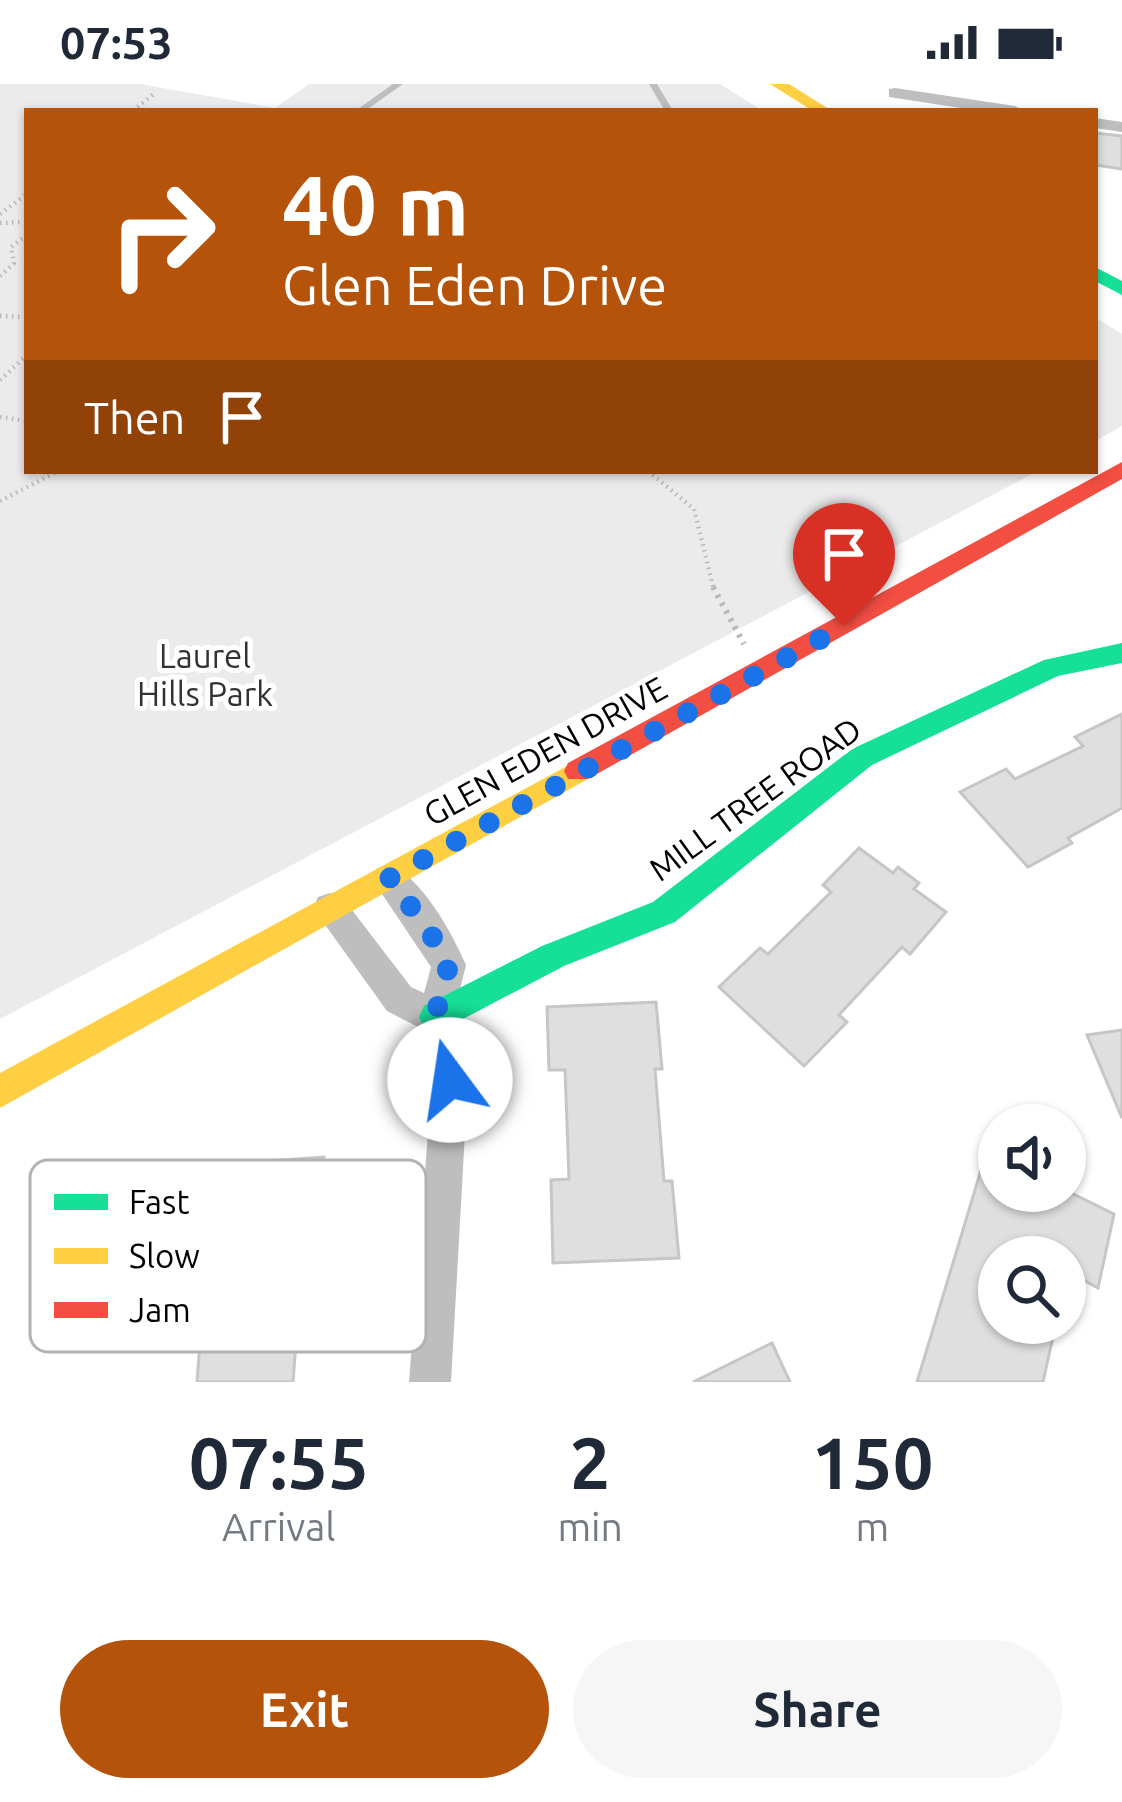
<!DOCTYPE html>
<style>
body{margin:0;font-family:Ubuntu,sans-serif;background:#f6f6f7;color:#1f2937;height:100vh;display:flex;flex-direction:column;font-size:45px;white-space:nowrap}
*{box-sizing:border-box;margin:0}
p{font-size:39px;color:#747a83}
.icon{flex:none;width:66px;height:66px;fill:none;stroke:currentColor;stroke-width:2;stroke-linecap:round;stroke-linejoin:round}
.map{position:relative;height:1298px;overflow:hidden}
.details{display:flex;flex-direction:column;background:#fff;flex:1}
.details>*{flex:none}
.top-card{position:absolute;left:24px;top:24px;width:1074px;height:366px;border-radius:0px;box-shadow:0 3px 9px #0004;background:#b45309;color:#fff;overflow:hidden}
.fabs{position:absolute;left:978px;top:1020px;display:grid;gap:24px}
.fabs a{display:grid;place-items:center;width:108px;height:108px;border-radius:50%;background:#fff;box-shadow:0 3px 9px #0004;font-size:60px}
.pin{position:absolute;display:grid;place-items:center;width:102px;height:102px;color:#fff;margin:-123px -51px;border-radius:50% 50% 50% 0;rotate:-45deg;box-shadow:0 0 12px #0007}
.pin .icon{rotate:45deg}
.me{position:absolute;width:132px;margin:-66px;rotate:346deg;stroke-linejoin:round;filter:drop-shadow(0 0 9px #0008)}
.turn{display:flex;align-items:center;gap:42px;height:252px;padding:0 60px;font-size:54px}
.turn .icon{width:156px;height:156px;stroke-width:2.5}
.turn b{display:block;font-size:84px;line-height:102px}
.then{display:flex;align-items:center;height:114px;padding:0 60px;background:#0003;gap:24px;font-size:45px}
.eta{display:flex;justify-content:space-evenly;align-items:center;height:204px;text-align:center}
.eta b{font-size:72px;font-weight:700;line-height:84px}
.primary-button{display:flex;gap:24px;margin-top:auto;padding:24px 60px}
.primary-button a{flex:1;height:138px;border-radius:72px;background:#b45309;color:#fff;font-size:48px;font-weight:700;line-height:138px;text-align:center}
.primary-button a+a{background:#f6f6f7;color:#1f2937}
.status{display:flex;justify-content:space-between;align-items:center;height:84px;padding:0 60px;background:#fff;direction:ltr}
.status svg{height:33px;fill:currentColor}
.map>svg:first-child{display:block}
.green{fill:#ebebeb}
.building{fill:#dfdfdf;stroke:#c6c6c6;stroke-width:3}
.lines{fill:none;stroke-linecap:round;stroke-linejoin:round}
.path-far1{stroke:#b9b9b9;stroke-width:4.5;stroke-dasharray:1.5 4.5;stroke-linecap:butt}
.path{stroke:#b9b9b9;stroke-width:6;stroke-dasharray:3 6;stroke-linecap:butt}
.lane{fill:#bebebe;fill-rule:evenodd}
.street{fill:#bebebe;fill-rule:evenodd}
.fast{fill:#16e098;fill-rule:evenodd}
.slow{fill:#ffcf43;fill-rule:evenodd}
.jam{fill:#f24e42;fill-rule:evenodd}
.route{stroke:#1a73e8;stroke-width:21;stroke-dasharray:0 37.8}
.labels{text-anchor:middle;stroke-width:10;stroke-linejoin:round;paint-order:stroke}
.park-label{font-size:33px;fill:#323232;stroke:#fff}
.street-label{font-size:33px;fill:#000;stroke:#fff}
.key{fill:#fff;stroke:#b2b2b2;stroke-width:3}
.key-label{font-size:33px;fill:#000}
</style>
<div class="status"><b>07:53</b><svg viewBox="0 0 49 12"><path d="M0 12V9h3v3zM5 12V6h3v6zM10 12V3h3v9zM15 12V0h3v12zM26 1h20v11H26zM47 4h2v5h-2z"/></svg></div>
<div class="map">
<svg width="1122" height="1298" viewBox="0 0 1122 1298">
<rect width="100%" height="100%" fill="#fff"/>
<g class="green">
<path d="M 0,0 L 140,0 L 275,24 L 309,0 L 720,0 L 763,27 L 27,27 L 27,387 L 1038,387 L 0,935 Z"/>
<path d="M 1095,233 L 1122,250 L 1122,342 L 1095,357 Z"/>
</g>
<g class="building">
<path d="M 1095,49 L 1122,52 L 1122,85 L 1095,81 Z"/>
<path d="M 1122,630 L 1122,724 L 1068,754 L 1072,759 L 1028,783 L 960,708 L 1006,685 L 1015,695 L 1083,662 L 1075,653 Z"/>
<path d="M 859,764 L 893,789 L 898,783 L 919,799 L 914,805 L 946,828 L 910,870 L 902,863 L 839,931 L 847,938 L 804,982 L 719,903 L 760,864 L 768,870 L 831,808 L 823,801 Z"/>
<path d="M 656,918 L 662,985 L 655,985 L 664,1097 L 672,1097 L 679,1174 L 553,1179 L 551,1096 L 569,1095 L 565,986 L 549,986 L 547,923 Z"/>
<path d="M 1122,946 L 1122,1034 L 1087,951 Z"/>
<path d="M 991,1053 L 999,1054 L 999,1107 L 1067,1107 L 1114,1130 L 1098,1204 L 1065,1186 L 1065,1173 L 999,1173 L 999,1239 L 1056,1239 L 1043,1298 L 917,1298 Z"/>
<path d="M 324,1073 L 320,1138 L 305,1139 L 293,1298 L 197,1298 L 208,1155 L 199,1155 L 209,1081 Z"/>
<path d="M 772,1259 L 790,1298 L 693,1298 Z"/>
</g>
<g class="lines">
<g class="path-far1">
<path d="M 133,27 L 155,9"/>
<path d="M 0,130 L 27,110"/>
<path d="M 0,139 L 27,138"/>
<path d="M 0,192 L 14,179 L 11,163 L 27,151"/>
<path d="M 0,232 L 27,233"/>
<path d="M 0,296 L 27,271"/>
<path d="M 0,333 L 27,337"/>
<path d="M 648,387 L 694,425 L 714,506"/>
<path d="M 0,417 L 58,387"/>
</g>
<path class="path" d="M 713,503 L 744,560"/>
<g class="lane">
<path d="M 393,0 L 403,0 L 365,27 L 355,27 Z"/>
<path d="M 649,0 L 657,0 L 672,25 L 671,27 L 665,27 Z"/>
</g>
<g class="street">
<path d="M 895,4 L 1015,22 L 1024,27 L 980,27 L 889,13 L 889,5 Z"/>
<path d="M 1095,34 L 1122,38 L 1122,48 L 1095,44 Z"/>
<path d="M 388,780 C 422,793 452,849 466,881 L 453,933 L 468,996 L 451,1298 L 409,1298 L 432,996 L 420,944 L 387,927 L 313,824 L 318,813 L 330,809 L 342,813 L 411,903 L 424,909 L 431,883 L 372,795 L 376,785 Z"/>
</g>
<g class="fast">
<path d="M 1095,183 L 1122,197 L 1122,211 L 1095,197 Z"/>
<path d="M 1122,559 L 1122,579 L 1058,592 L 872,681 L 675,838 L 564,882 L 446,944 L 435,948 L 424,944 L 419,933 L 424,922 L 542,862 L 653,818 L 852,665 L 1044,576 Z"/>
</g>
<g class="slow">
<path d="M 770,0 L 789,0 L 832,27 L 813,27 Z"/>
<path d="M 578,676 L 588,679 L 592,687 L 588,695 L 0,1024 L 0,989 Z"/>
</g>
<path class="jam" d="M 1122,378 L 1122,395 L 588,695 L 568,695 L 564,687 L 568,679 Z"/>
</g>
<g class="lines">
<path class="route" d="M 450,996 L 435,933 L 449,880 L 422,836 L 388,795 L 844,542"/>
</g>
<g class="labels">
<g class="park-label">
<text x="205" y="584">Laurel<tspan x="205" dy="38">Hills Park</tspan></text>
</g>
<g class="street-label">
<text transform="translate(545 667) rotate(-29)" y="12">GLEN EDEN DRIVE</text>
<text transform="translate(755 715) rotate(-36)" y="12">MILL TREE ROAD</text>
</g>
</g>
<rect x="30" y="1076" width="396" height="192" rx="18" class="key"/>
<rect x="54" y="1110" width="54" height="16" fill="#16e098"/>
<rect x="54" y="1164" width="54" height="16" fill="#ffcf43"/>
<rect x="54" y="1218" width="54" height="16" fill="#f24e42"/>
<g class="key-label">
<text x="129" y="1130">Fast</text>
<text x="129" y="1184">Slow</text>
<text x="129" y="1238">Jam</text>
</g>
</svg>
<div class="fabs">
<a><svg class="icon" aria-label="sound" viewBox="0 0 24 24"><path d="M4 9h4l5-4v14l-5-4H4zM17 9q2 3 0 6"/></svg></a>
<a><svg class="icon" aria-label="search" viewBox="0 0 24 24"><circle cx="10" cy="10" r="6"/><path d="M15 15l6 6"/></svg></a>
</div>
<div class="pin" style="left:844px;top:542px;background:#d93025"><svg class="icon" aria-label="arrive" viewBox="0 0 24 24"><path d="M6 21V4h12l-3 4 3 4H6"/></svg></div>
<svg class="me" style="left:450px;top:996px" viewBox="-20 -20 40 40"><circle r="19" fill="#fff"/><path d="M0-13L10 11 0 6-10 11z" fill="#1a73e8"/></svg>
<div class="top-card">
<div class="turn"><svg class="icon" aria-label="right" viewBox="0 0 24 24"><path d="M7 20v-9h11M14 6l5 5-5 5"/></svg><div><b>40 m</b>Glen Eden Drive</div></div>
<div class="then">Then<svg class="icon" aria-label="arrive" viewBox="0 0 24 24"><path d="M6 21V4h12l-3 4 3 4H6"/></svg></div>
</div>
</div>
<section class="details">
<div class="eta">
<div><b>07:55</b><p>Arrival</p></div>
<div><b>2</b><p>min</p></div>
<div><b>150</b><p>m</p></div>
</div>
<div class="primary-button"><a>Exit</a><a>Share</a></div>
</section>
